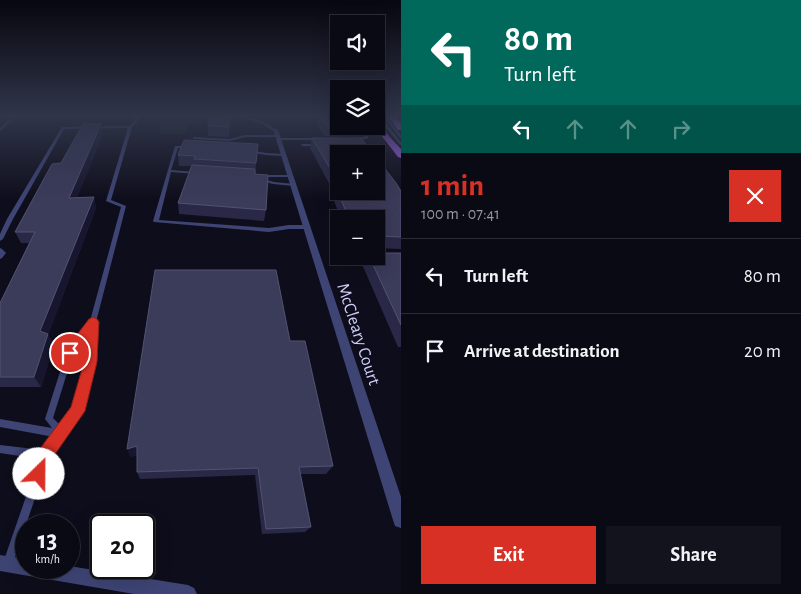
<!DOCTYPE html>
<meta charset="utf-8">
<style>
body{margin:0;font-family:"Alegreya Sans",sans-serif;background:#13131d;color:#f1f3f6;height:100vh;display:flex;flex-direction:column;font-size:19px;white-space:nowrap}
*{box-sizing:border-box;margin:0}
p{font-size:16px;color:#999aa0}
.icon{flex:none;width:28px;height:28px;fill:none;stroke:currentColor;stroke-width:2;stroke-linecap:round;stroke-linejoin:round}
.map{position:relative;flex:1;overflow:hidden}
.side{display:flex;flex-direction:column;background:#0a0a14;width:400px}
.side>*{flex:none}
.top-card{background:#00695c;color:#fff;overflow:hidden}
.tools{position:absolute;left:330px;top:15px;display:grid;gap:10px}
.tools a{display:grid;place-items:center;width:55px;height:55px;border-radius:0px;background:#0a0a14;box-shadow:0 5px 20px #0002,0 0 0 1px #2a2b34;font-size:25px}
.speed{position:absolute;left:15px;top:514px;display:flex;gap:10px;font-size:25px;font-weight:700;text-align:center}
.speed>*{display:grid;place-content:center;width:65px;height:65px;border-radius:50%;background:#0a0a14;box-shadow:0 5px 20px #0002,0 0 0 1px #2a2b34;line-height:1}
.speed small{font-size:12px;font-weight:400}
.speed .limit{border:2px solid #111;border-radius:8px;background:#fff;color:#111}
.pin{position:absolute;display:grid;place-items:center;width:42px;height:42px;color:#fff;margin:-21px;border:2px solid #fff;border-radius:50%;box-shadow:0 1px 5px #0007}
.me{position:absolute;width:55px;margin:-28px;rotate:23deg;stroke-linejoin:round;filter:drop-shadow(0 0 4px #0008)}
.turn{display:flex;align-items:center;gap:18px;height:105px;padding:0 20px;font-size:22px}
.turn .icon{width:65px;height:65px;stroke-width:2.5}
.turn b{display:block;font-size:35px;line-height:42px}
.lanes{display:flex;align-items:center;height:48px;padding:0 20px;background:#0003;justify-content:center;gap:25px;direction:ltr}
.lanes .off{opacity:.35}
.round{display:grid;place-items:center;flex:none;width:52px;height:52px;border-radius:0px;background:#13131d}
.head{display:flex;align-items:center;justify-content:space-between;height:85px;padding:0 20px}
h1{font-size:30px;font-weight:600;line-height:38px;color:#d93025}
.button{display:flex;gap:10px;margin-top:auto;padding:10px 20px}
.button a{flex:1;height:58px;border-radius:0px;background:#d93025;color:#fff;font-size:20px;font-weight:600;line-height:58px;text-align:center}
.button a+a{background:#13131d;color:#f1f3f6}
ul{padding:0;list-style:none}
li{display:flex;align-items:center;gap:15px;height:75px;padding:0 20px;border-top:1px solid #2a2b34}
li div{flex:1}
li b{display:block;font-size:19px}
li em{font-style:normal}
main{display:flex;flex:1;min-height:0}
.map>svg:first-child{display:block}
.green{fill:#112521}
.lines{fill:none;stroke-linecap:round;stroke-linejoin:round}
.service{fill:#3e4575;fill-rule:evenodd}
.minor{fill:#3e4575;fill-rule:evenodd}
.tertiary{fill:#3e4575;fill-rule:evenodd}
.primary{fill:#a262ec;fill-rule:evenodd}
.wall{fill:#292947}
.shaded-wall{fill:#17162e}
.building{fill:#3b3b5a;stroke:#525273}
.route{fill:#d93025;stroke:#8d1f18}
.labels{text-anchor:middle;stroke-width:4;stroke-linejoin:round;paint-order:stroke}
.street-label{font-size:18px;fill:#ced0f9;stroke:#0e0d1b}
</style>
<main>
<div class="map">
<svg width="401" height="594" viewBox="0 0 401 594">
<rect width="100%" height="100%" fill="#0e0d1b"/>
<path class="green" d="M 162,116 L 203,116 L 201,125 L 189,124 L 185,134 L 159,134 Z"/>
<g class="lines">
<g class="service">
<path d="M 14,116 L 18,116 L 0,131 L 0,128 Z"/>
<path d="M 135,116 L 139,116 L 138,121 L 132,127 L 111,200 L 126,206 L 96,322 L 94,362 L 82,411 L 67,433 L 66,437 L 63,438 L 49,457 L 13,563 L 12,567 L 8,568 L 4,567 L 3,563 L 39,459 L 0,453 L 0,445 L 43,450 L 54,437 L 0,427 L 0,419 L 52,428 L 45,419 L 66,353 L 90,321 L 121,207 L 106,201 L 128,128 L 64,129 L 13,219 L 3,239 L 0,241 L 0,234 L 7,219 L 62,127 L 129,126 L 134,121 ZM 89,333 L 86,362 L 74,409 L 61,426 L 53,418 L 73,354 Z"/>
<path d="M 220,116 L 244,118 L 240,116 C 253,116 266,123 277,130 L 274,131 L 262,124 L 245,118 L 244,120 Z"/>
<path d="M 377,116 L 380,116 L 401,142 L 401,145 L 400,145 Z"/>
<path d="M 383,116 L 386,116 L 401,135 L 401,138 L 400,138 Z"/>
<path d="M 360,126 L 364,126 L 369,133 L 368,138 L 366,139 L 354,140 L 354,138 L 364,137 L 365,133 Z"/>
<path d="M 245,135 L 277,135 L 279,136 L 277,137 L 245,137 L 230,141 L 194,139 L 192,138 L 194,137 L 230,139 Z"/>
<path d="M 277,138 L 320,138 L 322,139 L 320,140 L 278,140 L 276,139 Z"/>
<path d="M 302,144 L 319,144 L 321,145 L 319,146 L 303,146 L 301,145 Z"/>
<path d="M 175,146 L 188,146 L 190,147 L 188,148 L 178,148 L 171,170 L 196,172 L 198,173 L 196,174 L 171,172 L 159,220 L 269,228 L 289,225 L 307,225 L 310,227 L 307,229 L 289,229 L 269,232 L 154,222 L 153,221 Z"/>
<path d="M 249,150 L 266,153 L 284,154 L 286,155 L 284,156 L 266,155 L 249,152 Z"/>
<path d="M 259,175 L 291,175 L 293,176 L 291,177 L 261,177 L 259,176 Z"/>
<path d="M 259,178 L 274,182 L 294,184 L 296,185 L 294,186 L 273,184 L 259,180 Z"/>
<path d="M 0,248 L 2,249 L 6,253 L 2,258 L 0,259 Z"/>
</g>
<path class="minor" d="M 273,129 L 278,130 L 401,497 L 401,528 L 395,526 L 393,520 Z"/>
<path class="tertiary" d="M 0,555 L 26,559 L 26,568 L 69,568 L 69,566 L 188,585 L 194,588 L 197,594 L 134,594 L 0,571 Z"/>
<g class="primary">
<path d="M 388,116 L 395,116 L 401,123 L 401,130 L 398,130 Z"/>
<path d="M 376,122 L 401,149 L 401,158 L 398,157 L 374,126 L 376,126 Z"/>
</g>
</g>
<g class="wall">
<path d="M 319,116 L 339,116 L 339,126 L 353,126 L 353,129 L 352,129 L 349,136 L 325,136 L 317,124 Z"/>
<path d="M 208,126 L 229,127 L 229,137 L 208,136 Z"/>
<path d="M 103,134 L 77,197 L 94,197 L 96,208 L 48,335 L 54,345 L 41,387 L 0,387 L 0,303 L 29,243 L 21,243 L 15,232 Z"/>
<path d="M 312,138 L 401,191 L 401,249 L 376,248 L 376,219 L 341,219 L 331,193 L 332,189 L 310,148 Z"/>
<path d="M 258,144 L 255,174 L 266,210 L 264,221 L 179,214 L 178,203 L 191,166 L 179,166 L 178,155 Z"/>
<path d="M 401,253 L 401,347 L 398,347 L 362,264 L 366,256 L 376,256 Z"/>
<path d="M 290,341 L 333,466 L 326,474 L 300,474 L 311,527 L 305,532 L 262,534 L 255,475 L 140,479 L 137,472 L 137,455 L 130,457 Z"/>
</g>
<g class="shaded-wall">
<path d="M 101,124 L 103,134 L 72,209 L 69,198 Z"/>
<path d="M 94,197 L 96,208 L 48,335 L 54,345 L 41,387 L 34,377 L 40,331 Z"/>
<path d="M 137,446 L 140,454 L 130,457 L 127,449 Z"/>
</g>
<g class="building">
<path d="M 210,116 L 229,116 L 229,127 L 208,126 Z"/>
<path d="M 321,116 L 339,116 L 339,126 L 327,126 Z"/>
<path d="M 83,124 L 101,124 L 69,198 L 94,197 L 40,331 L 48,334 L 34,377 L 0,377 L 0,303 L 35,232 L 15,232 L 52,164 L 61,163 Z"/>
<path d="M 312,138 L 361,138 L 374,154 L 339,154 L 339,191 L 376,191 L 376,157 L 396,183 L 401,191 L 401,237 L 376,236 L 376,219 L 349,219 L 334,182 L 338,182 Z"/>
<path d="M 184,140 L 258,144 L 256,163 L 194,159 L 195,156 L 178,155 Z"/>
<path d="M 192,165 L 255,169 L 255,174 L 268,175 L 266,210 L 178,203 Z"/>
<path d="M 376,253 L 401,253 L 401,325 L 369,256 L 376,256 Z"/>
<path d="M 155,270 L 276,270 L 290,341 L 305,341 L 333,466 L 299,467 L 311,527 L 266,529 L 258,468 L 137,472 L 137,446 L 127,449 Z"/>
</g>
<linearGradient id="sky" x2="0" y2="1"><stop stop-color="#08070f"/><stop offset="0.58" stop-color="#30354a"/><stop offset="1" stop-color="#30354a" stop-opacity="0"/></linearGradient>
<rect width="401" height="200" fill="url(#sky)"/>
<path class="route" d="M 93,317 L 97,319 L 99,322 L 97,362 L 85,411 L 51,460 L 44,479 L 39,482 L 33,479 L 30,474 L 39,450 L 71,407 L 84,362 L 85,342 C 80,349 75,361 65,357 L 63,353 L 89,319 Z"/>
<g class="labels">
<g class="street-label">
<text transform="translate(359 334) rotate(72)" y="6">McCleary Court</text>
</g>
</g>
</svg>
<div class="tools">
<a><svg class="icon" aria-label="sound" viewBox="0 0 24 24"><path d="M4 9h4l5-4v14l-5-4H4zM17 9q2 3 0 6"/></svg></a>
<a><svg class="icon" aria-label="layers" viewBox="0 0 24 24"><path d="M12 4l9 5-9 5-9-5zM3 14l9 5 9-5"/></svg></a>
<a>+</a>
<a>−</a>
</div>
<div class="speed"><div>13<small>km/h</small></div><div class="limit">20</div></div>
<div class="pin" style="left:70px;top:353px;background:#d93025"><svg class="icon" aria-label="arrive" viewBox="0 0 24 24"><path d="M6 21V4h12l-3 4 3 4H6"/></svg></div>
<svg class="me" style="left:39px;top:474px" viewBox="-20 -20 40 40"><circle r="19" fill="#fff"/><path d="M0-13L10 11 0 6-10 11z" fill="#d93025"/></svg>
</div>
<section class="side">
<div class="top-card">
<div class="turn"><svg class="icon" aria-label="left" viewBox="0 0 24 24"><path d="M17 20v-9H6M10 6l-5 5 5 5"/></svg><div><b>80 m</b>Turn left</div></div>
<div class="lanes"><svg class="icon" aria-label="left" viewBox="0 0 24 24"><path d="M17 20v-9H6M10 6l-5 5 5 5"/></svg><svg class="icon off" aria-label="ahead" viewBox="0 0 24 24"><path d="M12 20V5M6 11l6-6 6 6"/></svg><svg class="icon off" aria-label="ahead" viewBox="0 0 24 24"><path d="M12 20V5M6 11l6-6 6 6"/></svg><svg class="icon off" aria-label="right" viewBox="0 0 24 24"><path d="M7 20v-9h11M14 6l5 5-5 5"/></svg></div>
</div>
<div class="head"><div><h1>1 min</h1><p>100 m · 07:41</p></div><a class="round" style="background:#d93025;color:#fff"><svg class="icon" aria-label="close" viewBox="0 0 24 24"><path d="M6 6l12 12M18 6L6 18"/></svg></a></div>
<ul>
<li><svg class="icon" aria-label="left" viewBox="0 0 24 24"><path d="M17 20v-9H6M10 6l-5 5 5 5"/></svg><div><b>Turn left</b></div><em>80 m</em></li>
<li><svg class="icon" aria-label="arrive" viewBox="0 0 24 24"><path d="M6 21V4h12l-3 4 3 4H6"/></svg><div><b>Arrive at destination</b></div><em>20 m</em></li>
</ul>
<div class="button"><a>Exit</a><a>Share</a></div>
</section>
</main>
